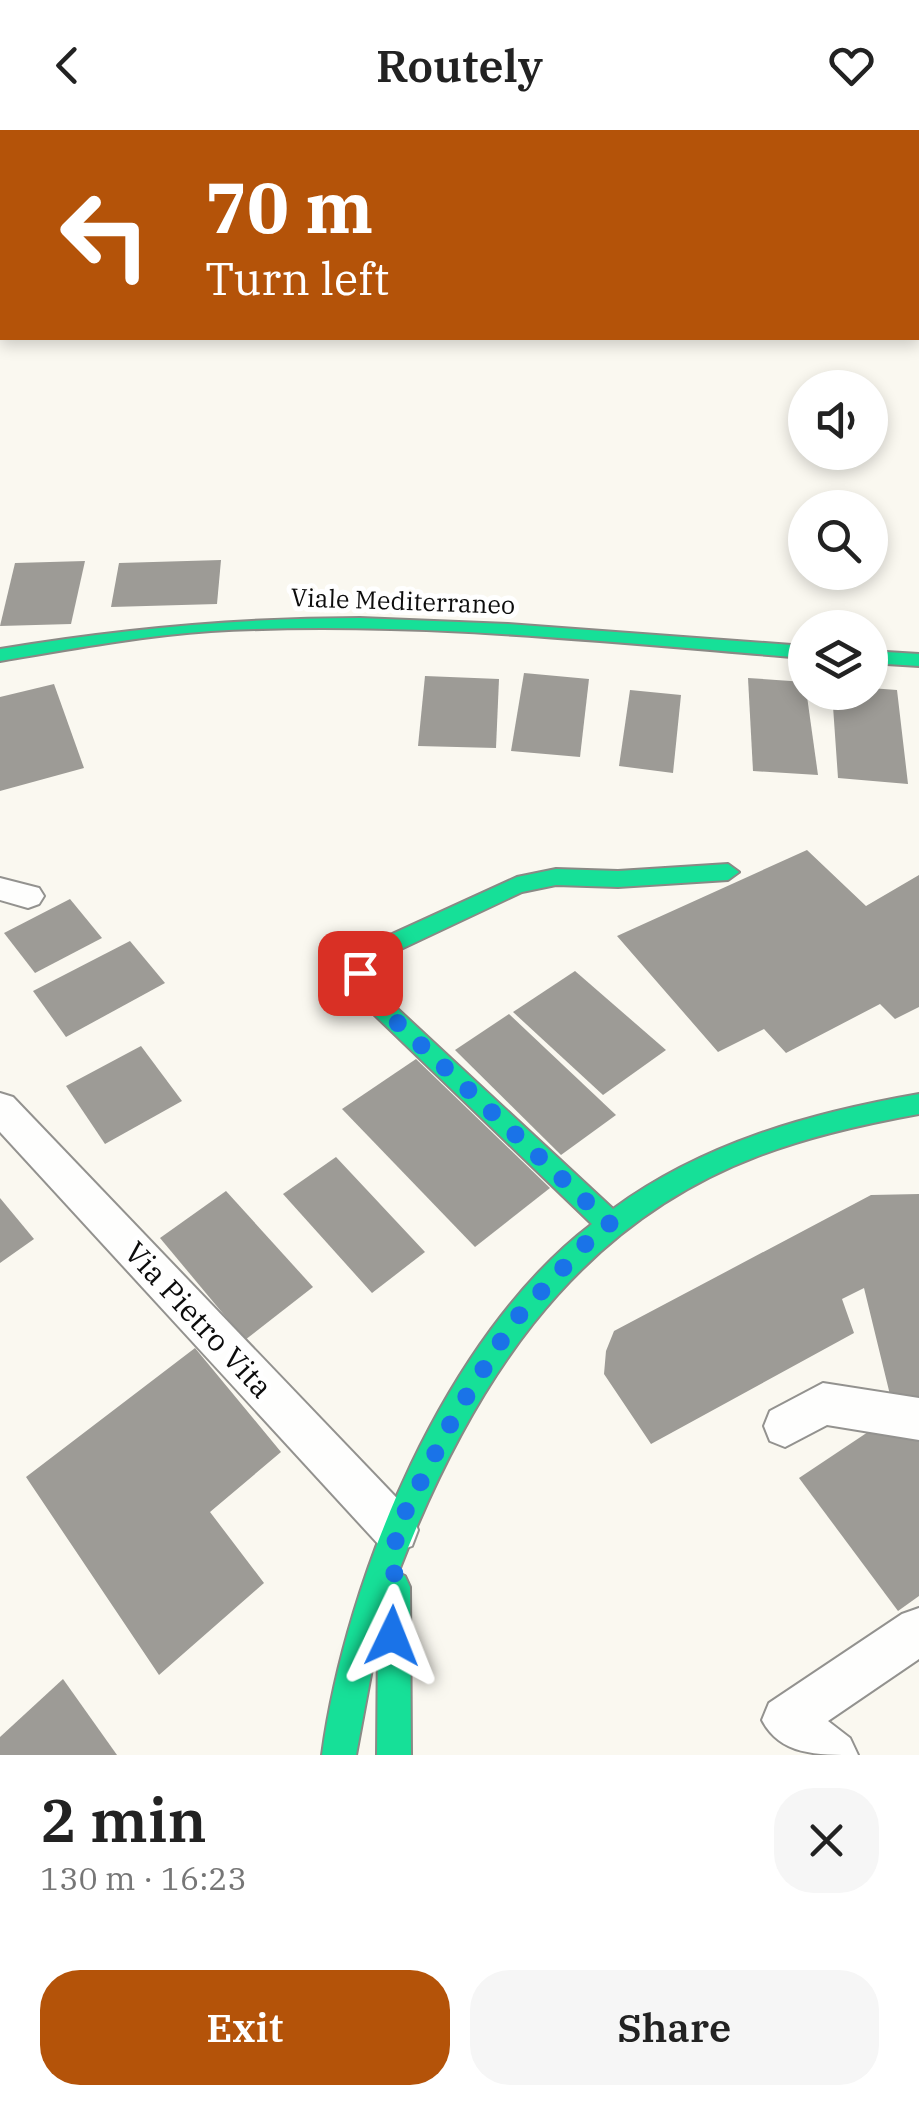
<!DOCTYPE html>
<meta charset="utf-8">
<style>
body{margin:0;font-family:"IBM Plex Serif",serif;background:#f6f6f6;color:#222;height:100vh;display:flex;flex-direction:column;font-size:38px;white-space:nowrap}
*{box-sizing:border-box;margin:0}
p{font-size:32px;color:#767676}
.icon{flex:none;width:55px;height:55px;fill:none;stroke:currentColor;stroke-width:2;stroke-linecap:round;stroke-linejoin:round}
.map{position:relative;height:1625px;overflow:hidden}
.panel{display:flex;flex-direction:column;background:#fff;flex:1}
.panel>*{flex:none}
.hud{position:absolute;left:0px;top:0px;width:920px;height:210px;box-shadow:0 5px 15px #0003;background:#b45309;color:#fff;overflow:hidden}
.controls{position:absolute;left:788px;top:240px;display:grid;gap:20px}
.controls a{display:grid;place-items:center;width:100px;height:100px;border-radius:50%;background:#fff;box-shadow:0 5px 15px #0003;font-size:50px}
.pin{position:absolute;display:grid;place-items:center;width:85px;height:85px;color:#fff;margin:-42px;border-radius:20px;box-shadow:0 5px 15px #0006}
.me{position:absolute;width:110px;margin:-55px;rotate:2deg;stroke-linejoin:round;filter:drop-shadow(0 0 8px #0008)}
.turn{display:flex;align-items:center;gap:35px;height:210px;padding:0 40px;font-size:45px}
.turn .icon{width:130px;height:130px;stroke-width:2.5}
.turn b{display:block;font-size:70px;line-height:85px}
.round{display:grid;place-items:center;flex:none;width:105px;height:105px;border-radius:40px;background:#f6f6f6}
.overview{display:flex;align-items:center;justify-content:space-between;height:170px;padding:0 40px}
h1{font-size:60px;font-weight:600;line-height:75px}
.primary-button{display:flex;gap:20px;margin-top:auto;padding:20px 40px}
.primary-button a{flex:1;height:115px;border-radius:40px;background:#b45309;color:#fff;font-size:40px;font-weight:600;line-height:115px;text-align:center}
.primary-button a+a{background:#f6f6f6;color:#222}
header{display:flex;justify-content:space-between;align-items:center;height:130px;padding:0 40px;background:#fff;font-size:45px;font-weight:600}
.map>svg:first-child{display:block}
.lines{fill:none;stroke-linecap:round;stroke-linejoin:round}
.stream{stroke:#cbdff0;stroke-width:6}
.building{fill:#9d9b96}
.street-casing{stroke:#93928f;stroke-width:4}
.fast-casing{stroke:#8a8985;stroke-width:4}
.street{fill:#fefefd;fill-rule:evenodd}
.fast{fill:#16e098;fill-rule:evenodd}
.route{stroke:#1a73e8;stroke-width:18;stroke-dasharray:0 32.4}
.labels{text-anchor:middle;stroke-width:10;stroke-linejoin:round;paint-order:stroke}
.street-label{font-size:25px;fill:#0c0c0c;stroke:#fff}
.near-street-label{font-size:30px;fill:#0c0c0c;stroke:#fff}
</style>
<header><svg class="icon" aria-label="back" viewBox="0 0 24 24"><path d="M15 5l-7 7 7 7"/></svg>Routely<svg class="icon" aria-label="heart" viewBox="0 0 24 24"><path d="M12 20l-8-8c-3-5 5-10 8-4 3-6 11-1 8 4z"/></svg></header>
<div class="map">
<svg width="919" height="1625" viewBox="0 0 919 1625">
<rect width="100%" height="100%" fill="#faf8f0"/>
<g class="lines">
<path class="stream" d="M 146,0 L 150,2"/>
</g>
<g class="building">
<path d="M 221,430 L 217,474 L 111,477 L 119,433 Z"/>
<path d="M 85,431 L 71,494 L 0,496 L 15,433 Z"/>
<path d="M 524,543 L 589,549 L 580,627 L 511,621 Z"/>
<path d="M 425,546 L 499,549 L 496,618 L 418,616 Z"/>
<path d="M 748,548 L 805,552 L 818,645 L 753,641 Z"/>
<path d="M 54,554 L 84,638 L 0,661 L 0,567 Z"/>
<path d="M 870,558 L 897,560 L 908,654 L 838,648 L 832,562 L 870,562 Z"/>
<path d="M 630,560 L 681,565 L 673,643 L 619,636 Z"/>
<path d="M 807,720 L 866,776 L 919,745 L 919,877 L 895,889 L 880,874 L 786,923 L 764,899 L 718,922 L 617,806 Z"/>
<path d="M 70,769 L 102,808 L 35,843 L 4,803 Z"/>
<path d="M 130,811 L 165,853 L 66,907 L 33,861 Z"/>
<path d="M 575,841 L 666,920 L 603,965 L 513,882 Z"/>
<path d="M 509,884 L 616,985 L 561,1025 L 455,920 Z"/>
<path d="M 141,916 L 182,971 L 105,1014 L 66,956 Z"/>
<path d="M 416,929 L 550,1058 L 475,1117 L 342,979 Z"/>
<path d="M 336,1027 L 425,1122 L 372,1163 L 283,1064 Z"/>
<path d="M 226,1061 L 313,1157 L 245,1210 L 160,1108 Z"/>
<path d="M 919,1064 L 919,1273 L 892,1273 L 864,1158 L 842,1169 L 854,1203 L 651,1314 L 604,1244 L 606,1221 L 614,1201 L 871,1065 Z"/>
<path d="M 0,1068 L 34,1109 L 0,1133 Z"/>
<path d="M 195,1218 L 281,1322 L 210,1382 L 264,1453 L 159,1545 L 26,1347 Z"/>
<path d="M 868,1302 L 919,1310 L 919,1466 L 898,1481 L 799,1348 Z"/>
<path d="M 63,1549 L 117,1625 L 0,1625 L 0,1607 Z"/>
</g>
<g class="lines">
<g class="street-casing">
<g id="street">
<rect x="918" y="190" width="1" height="17"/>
<path d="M 0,748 L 39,758 L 44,766 L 39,774 L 28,778 L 0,770 Z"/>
<path d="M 0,963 L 13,967 L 412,1384 L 418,1400 L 412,1416 L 396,1422 L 380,1416 L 0,1002 Z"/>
<path d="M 823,1253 L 919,1268 L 919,1310 L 827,1295 L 785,1317 L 770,1311 L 764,1296 L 770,1281 Z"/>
<path d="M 919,1478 L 919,1529 L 828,1591 L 850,1608 L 858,1625 C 816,1625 780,1625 762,1590 L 769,1573 L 902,1484 Z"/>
</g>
</g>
<g class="fast-casing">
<g id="fast">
<path d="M 360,488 L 508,494 L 805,516 L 805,528 C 608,512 409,490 211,501 C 140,506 70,519 0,531 L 0,519 C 120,499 238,488 360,488 Z"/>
<path d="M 870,521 L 919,524 L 919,536 L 870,533 Z"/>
<path d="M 728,734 L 739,742 L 728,750 L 618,757 L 556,755 L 522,762 L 384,827 L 372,844 L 375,858 L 613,1079 C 703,1013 810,983 919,964 L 919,984 C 864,994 810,1006 758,1026 C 568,1098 468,1262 398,1443 L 405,1446 L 410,1457 L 411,1625 L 377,1625 L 378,1507 L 356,1625 L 322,1625 C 346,1447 446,1205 592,1094 L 357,868 L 349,843 L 368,815 L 517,747 L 556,739 L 618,741 Z"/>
</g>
</g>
<use href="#street" class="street"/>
<use href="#fast" class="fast"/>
</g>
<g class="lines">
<path class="route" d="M 360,843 L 365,862 L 610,1094 L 588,1111 L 513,1192 L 456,1283 L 396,1400 L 392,1506"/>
</g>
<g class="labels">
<g class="street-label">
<text transform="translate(403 471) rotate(2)" y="9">Viale Mediterraneo</text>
</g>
<g class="near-street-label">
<text transform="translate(198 1190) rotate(47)" y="10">Via Pietro Vita</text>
</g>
</g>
</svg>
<div class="controls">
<a><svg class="icon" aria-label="sound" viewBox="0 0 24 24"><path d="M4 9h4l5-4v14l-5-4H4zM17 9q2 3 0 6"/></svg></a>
<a><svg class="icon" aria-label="search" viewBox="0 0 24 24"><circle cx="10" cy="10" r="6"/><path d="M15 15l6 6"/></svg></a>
<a><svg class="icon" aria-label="layers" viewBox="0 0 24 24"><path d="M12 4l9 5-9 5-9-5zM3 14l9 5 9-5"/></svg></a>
</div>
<div class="pin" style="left:360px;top:843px;background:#d93025"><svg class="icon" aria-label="arrive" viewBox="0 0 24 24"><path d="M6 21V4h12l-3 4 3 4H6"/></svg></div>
<svg class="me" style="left:392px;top:1506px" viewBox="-20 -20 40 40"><path d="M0-17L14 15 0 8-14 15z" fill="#1a73e8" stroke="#fff" stroke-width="4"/></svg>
<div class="hud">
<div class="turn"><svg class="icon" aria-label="left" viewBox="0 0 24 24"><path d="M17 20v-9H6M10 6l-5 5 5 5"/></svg><div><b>70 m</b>Turn left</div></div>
</div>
</div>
<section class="panel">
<div class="overview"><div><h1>2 min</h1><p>130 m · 16:23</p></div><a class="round"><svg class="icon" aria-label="close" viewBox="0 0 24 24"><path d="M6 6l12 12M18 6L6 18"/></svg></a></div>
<div class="primary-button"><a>Exit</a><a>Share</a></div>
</section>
